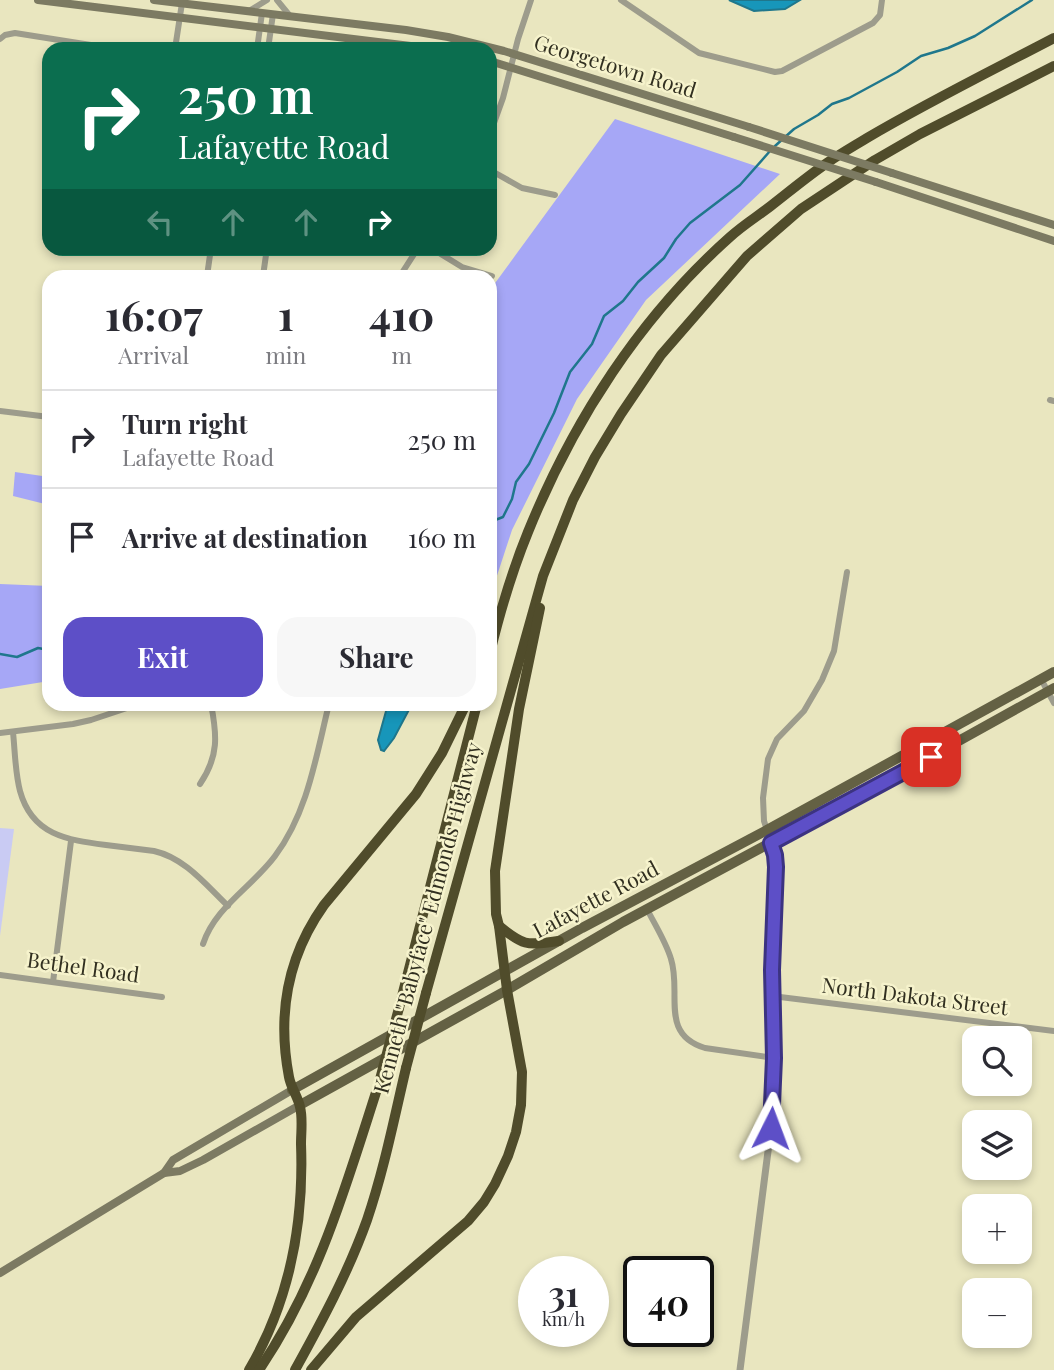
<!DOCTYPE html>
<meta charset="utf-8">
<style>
body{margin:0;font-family:"Playfair Display",serif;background:#f7f7f7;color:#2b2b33;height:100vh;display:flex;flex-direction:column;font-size:26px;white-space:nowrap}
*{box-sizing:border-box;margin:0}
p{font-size:23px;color:#7c7c81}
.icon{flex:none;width:38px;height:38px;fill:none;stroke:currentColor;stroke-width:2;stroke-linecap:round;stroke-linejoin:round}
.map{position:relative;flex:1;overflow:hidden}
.panel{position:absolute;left:42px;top:270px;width:455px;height:441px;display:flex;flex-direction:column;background:#fff;border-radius:21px;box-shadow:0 4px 10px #0003}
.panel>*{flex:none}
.hud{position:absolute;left:42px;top:42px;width:455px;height:214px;border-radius:21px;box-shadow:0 4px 10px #0003;background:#0b6e4f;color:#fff;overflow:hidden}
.controls{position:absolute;left:962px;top:1026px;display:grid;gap:14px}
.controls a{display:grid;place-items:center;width:70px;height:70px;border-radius:14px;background:#fff;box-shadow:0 4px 10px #0003;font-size:35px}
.speed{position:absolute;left:518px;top:1256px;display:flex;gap:14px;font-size:35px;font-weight:700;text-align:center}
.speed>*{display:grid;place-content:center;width:91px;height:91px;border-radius:50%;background:#fff;box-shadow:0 4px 10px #0003;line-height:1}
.speed small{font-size:18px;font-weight:400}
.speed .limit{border:4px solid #111;border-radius:10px;background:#fff;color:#111}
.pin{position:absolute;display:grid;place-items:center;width:60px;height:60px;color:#fff;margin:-30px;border-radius:14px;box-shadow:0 4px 10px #0006}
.me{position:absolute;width:77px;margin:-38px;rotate:3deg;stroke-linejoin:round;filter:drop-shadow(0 0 5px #0008)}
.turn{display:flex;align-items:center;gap:24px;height:147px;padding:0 21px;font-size:32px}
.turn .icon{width:91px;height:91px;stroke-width:2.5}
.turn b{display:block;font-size:49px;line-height:60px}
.lanes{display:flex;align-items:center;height:66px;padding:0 21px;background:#0003;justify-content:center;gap:35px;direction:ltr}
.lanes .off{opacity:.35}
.eta{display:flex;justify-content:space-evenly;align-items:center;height:119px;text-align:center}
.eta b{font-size:42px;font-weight:700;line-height:49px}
.action{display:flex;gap:14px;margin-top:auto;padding:14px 21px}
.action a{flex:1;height:80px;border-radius:21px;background:#5d4fc7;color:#fff;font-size:28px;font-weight:700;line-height:80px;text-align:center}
.action a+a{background:#f7f7f7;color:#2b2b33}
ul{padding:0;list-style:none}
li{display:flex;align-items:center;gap:21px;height:98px;padding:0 21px;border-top:2px solid #e1e1e2}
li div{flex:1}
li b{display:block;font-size:26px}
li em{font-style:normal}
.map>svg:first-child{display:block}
.green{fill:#c9cbf3}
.forest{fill:#a6a7f6}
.water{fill:#1796ba;stroke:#1f778c;stroke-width:2}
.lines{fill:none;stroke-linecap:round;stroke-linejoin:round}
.stream{stroke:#1f778c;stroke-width:2.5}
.minor{stroke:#9d9c8c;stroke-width:6}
.tertiary{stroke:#9d9c8c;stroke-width:7}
.secondary{stroke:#7c7a62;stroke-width:8}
.primary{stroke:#646144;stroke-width:10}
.motorway{stroke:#504c2b;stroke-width:10}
.secondary-bridge{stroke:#7c7a62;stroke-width:8}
.motorway-bridge{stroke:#504c2b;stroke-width:10}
.route-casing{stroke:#3c3381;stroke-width:18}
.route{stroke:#5d4fc7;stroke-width:12}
.labels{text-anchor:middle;stroke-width:5;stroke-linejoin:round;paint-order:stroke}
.street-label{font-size:21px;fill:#312f20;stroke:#f6f3cc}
</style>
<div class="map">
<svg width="1054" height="1370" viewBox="0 0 1054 1370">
<rect width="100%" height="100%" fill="#e9e6bf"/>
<path class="green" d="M 0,828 L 14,829 L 0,936 Z"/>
<g class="forest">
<path d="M 615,119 L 780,174 L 646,300 L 577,399 L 512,530 L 490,597 L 490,290 Z"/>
<path d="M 15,472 L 49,477 L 49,505 L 13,496 Z"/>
<path d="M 0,584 L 49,586 L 49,681 L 0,689 Z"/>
</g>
<g class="water">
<path d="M 729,0 L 800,0 L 785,9 L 754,11 Z"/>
<path d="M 388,704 L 412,704 L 394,738 L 384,751 L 381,750 L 378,740 Z"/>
</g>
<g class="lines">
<g class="stream">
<path d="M 775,146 L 794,129 L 818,115 L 832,104 L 849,98 L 897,72 L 921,56 L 948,48 L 975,36 L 1032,0"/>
<path d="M 490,522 L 503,517 L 512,499 L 516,482 L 529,464 L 554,413 L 570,372 L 592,344 L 604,316 L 623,301 L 638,282 L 664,258 L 676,239 L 690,223 L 740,185 L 770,151"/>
<path d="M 0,654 L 17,657 L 38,648 L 49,650"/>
</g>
<g class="minor">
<path d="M 277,0 L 290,16"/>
<path d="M 621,0 L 699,53 L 775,72 L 782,71 L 873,23 L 880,15 L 882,0"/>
<path d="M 249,11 L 267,0"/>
<path d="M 0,39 L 5,35 L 15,33 L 116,49"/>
<path d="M 175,49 L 182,3"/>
<path d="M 257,49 L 262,13"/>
<path d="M 268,49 L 273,14"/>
<path d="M 490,134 L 503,98 L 518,39 L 531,0"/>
<path d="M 490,170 L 522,188 L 555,195"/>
<path d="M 431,248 L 462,267 L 492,276"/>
<path d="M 207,276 L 211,248"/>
<path d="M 263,276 L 267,248"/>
<path d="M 400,276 L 418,248"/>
<path d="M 1050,400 L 1054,401"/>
<path d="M 0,411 L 49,417"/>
<path d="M 1041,679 L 1054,703"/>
<path d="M 13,732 C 15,751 15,772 20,791 C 32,835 67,840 106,845 C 122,847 138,849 154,851 C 185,858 206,885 228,906"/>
<path d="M 0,733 L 73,724 L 91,720 L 139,704"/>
<path d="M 200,784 C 219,756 217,735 211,704"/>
<path d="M 767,830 L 764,821 L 763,798 L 768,759 L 777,739 L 804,711 L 822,680 L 834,651 L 847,572"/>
<path d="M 647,909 C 655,925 666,942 671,959 C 682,993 659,1034 705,1048 L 774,1058"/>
<path d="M 203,944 C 215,907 252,887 275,856 C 308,812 316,756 329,704"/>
<path d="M 0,975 L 162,997"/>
<path d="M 53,982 L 71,841"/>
<path d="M 772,996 L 1054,1031"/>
</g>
<path class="tertiary" d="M 740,1370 L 771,1128 L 774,1058 L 772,970 L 776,867 L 775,855 L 767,830"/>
<g class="secondary">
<path d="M 38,0 L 435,49"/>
<path d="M 154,0 L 406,30 L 448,37 L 504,51 L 749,127"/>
<path d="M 490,61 L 734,137"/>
<path d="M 892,173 L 1054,225"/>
<path d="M 876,182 L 1054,241"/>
<path d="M 164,1173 L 180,1171 L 203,1160 L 300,1105"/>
<path d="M 0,1273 L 164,1173 L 173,1160 L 292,1090"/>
</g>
<g class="primary">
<path d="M 292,1090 L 582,928 L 767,830 L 1054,672"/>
<path d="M 300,1105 L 507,990 L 623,922 L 837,807 L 847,803 L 1054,688"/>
</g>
<g class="motorway">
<path d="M 490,653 C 500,612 512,571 528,532 C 573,421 640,317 730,237 C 743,225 758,216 772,205 C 790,191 808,176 827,163 C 840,154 854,146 867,138 C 928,102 991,71 1054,38"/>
<path d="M 499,926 C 525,947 527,945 559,941"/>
<path d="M 426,993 L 543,576 L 573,500 L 595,457 L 621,414 L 661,355 L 747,256 L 801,209 L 875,160 L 920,134 L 1054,66"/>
<path d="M 399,1008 L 477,704"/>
<path d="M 249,1370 C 289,1302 304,1223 301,1144 C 301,1132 303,1118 300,1107 C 298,1097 291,1088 289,1077 C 277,1014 287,957 324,905 L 416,794 L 442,753 L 466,704"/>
<path d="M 259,1370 C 320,1280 346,1185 379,1083"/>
<path d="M 295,1370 C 322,1321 348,1273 367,1220 C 384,1170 394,1119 406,1068"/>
<path d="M 311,1370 L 356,1317 L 468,1221 L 484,1202 L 495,1184 L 508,1156 L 516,1132 L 521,1105 L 522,1072 L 507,990 L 499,926 L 496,914 L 495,871 L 519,709 L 540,608"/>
</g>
<g class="secondary-bridge">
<path d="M 749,127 L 892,173"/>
<path d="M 734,137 L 876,182"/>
</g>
<g class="motorway-bridge">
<path d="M 406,1068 L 426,993"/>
<path d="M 379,1083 L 399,1008"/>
</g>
</g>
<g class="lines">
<g class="route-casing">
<path id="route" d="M 771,1128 L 774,1058 L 772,970 L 776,867 L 775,855 L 771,843 L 931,757"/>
</g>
<use href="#route" class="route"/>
</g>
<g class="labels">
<g class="street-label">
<text transform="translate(615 67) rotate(17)" y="7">Georgetown Road</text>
<text transform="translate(596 900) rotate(-28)" y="7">Lafayette Road</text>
<text transform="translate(428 918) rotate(-75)" y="7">Kenneth "Babyface" Edmonds Highway</text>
<text transform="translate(83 968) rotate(8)" y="7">Bethel Road</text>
<text transform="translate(915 997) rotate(7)" y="7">North Dakota Street</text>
</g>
</g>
</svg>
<div class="controls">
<a><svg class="icon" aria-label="search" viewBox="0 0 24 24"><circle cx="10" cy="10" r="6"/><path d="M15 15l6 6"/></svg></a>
<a><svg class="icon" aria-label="layers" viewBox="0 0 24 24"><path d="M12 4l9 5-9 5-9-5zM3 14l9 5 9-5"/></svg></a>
<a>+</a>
<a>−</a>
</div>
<div class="speed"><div>31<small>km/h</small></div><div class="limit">40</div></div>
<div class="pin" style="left:931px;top:757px;background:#d93025"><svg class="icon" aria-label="arrive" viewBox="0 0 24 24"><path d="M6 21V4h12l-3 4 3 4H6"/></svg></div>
<svg class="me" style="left:771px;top:1128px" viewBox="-20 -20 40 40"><path d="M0-17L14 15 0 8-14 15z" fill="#5d4fc7" stroke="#fff" stroke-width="4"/></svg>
<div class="hud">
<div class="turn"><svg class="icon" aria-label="right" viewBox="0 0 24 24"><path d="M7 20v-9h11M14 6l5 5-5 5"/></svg><div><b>250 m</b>Lafayette Road</div></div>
<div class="lanes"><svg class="icon off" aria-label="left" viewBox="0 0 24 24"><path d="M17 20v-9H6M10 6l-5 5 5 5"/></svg><svg class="icon off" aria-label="ahead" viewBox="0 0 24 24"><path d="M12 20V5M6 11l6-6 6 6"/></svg><svg class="icon off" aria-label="ahead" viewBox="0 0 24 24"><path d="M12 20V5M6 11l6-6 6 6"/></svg><svg class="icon" aria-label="right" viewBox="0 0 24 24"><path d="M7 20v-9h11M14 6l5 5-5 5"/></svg></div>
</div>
<section class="panel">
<div class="eta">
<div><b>16:07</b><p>Arrival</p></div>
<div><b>1</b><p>min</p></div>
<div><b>410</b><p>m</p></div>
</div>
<ul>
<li><svg class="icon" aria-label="right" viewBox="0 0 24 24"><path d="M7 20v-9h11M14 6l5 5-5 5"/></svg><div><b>Turn right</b><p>Lafayette Road</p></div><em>250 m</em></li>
<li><svg class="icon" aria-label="arrive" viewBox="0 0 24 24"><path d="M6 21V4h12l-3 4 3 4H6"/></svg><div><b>Arrive at destination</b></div><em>160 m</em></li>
</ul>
<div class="action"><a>Exit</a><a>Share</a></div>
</section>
</div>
